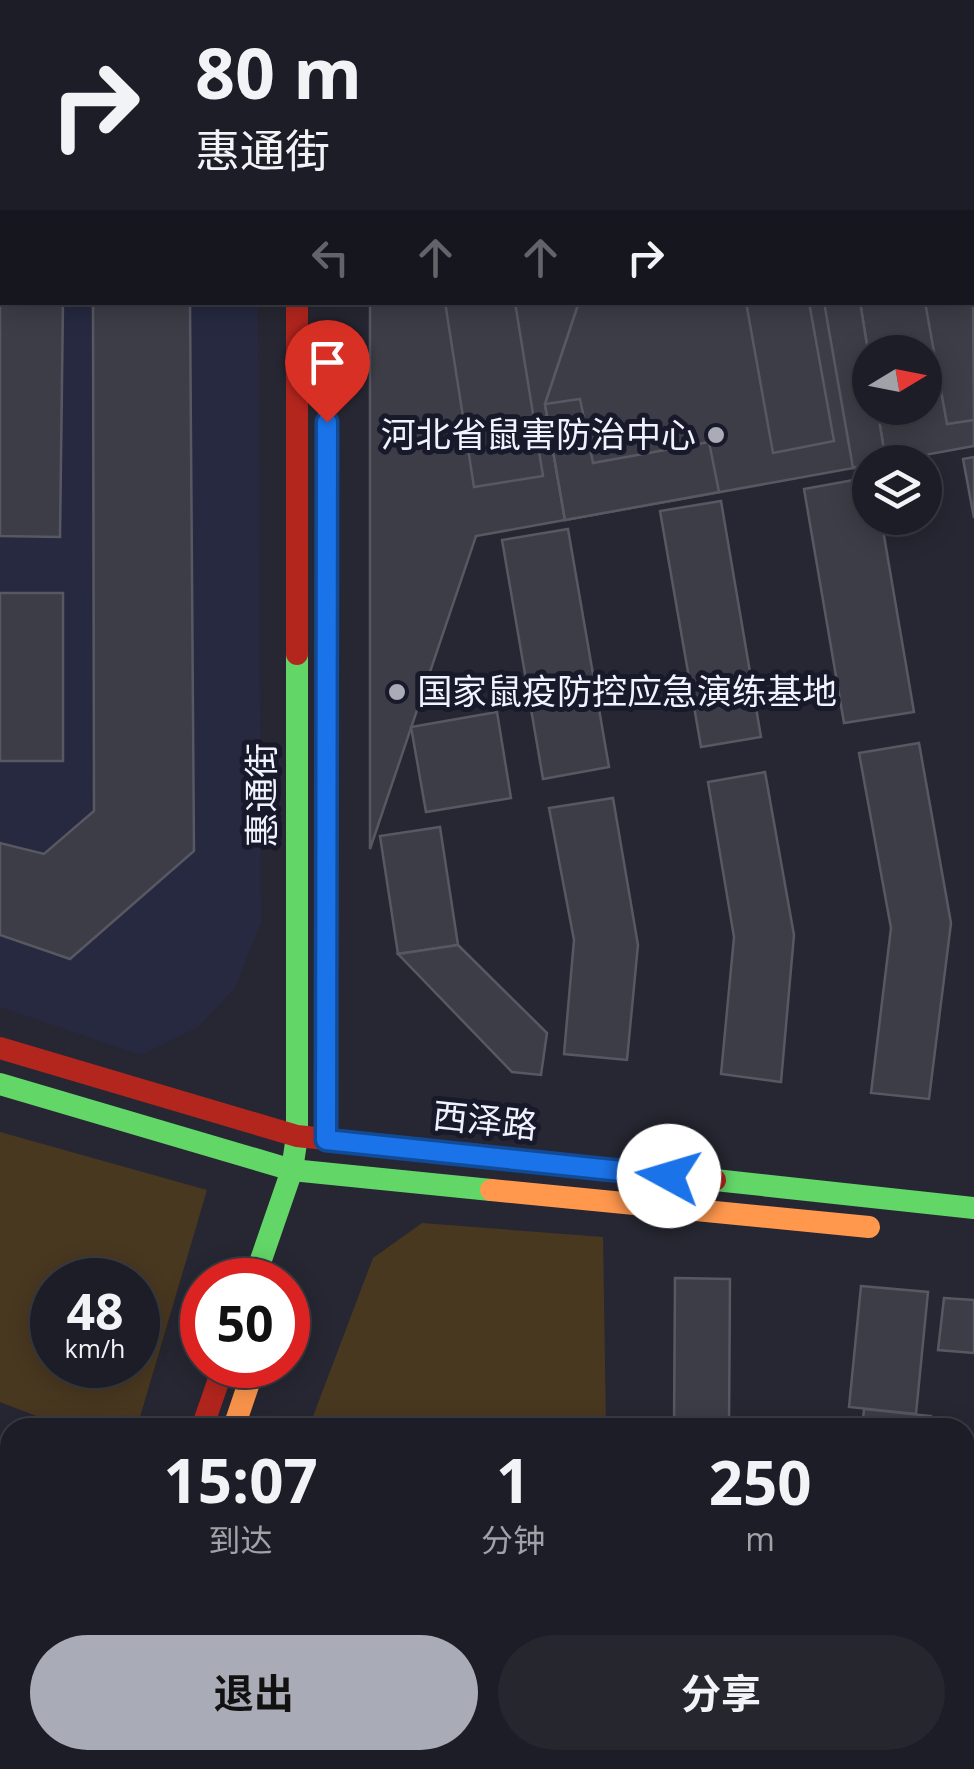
<!DOCTYPE html>
<html lang="zh">
<meta charset="utf-8">
<style>
body{margin:0;font-family:"Open Sans","Noto Sans SC",sans-serif;background:#25262e;color:#f1f3f6;height:100vh;display:flex;flex-direction:column;font-size:38px;white-space:nowrap}
*{box-sizing:border-box;margin:0}
p{font-size:32px;color:#a0a2a7}
.icon{flex:none;width:55px;height:55px;fill:none;stroke:currentColor;stroke-width:2;stroke-linecap:round;stroke-linejoin:round}
.map{position:relative;flex:1;overflow:hidden}
.side{position:absolute;left:0px;top:1418px;width:975px;height:352px;display:flex;flex-direction:column;background:#1c1d26;border-radius:30px 30px 0 0;box-shadow:0 5px 25px #0003,0 0 0 2px #3a3b43}
.side>*{flex:none}
.top-card{position:absolute;left:0px;top:0px;width:975px;height:305px;box-shadow:0 5px 25px #0003,0 0 0 2px #3a3b43;background:#1c1d26;color:#f1f3f6;overflow:hidden}
.needle{width:65px;rotate:80deg}
.buttons{position:absolute;left:852px;top:335px;display:grid;gap:20px}
.buttons a{display:grid;place-items:center;width:90px;height:90px;border-radius:50%;background:#1c1d26;box-shadow:0 5px 25px #0003,0 0 0 2px #3a3b43;font-size:50px}
.speed{position:absolute;left:30px;top:1258px;display:flex;gap:20px;font-size:50px;font-weight:700;text-align:center}
.speed>*{display:grid;place-content:center;width:130px;height:130px;border-radius:50%;background:#1c1d26;box-shadow:0 5px 25px #0003,0 0 0 2px #3a3b43;line-height:1}
.speed small{font-size:25px;font-weight:400}
.speed .limit{border:15px solid #d22;background:#fff;color:#111}
.pin{position:absolute;display:grid;place-items:center;width:85px;height:85px;color:#fff;margin:-102px -42px;border-radius:50% 50% 50% 0;rotate:-45deg;box-shadow:0 0 10px #0007}
.pin .icon{rotate:45deg}
.me{position:absolute;width:110px;margin:-55px;rotate:276deg;stroke-linejoin:round;filter:drop-shadow(0 0 8px #0008)}
.turn{display:flex;align-items:center;gap:35px;height:210px;padding:0 30px;font-size:45px}
.turn .icon{width:130px;height:130px;stroke-width:2.5}
.turn b{display:block;font-size:70px;line-height:85px}
.lanes{display:flex;align-items:center;height:95px;padding:0 30px;background:#0003;justify-content:center;gap:50px;direction:ltr}
.lanes .off{opacity:.35}
.eta{display:flex;justify-content:space-evenly;align-items:center;height:170px;text-align:center}
.eta b{font-size:60px;font-weight:700;line-height:70px}
.primary-button{display:flex;gap:20px;margin-top:auto;padding:20px 30px}
.primary-button a{flex:1;height:115px;border-radius:60px;background:#a9abb6;color:#111;font-size:40px;font-weight:700;line-height:115px;text-align:center}
.primary-button a+a{background:#25262e;color:#f1f3f6}
.map>svg:first-child{display:block}
.built{fill:#262940}
.green{fill:#493820;fill-rule:evenodd}
.building{fill:#3c3d46;stroke:#585862;stroke-width:2.5}
.lines{fill:none;stroke-linecap:round;stroke-linejoin:round}
.fast{stroke:#63d668;stroke-width:22}
.slow{stroke:#ff974d;stroke-width:22}
.jam{stroke:#b3261e;stroke-width:22}
.route-casing{stroke:#114b97;stroke-width:25}
.route{stroke:#1a73e8;stroke-width:18}
.poi-dot{fill:#a9abb6;stroke:#181a2c;stroke-width:4}
.labels{text-anchor:middle;stroke-width:10;stroke-linejoin:round;paint-order:stroke}
.poi-label{font-size:35px;fill:#f0f2fd;stroke:#181a2c;text-anchor:end}
.street-label{font-size:35px;fill:#f0f2fd;stroke:#181a2c}
</style>
<div class="map">
<svg width="974" height="1769" viewBox="0 0 974 1769">
<rect width="100%" height="100%" fill="#262732"/>
<path class="built" d="M 0,0 L 257,0 L 2,2 L 2,302 L 258,303 L 261,923 L 235,988 L 197,1028 L 141,1055 L 0,1007 Z"/>
<g class="green">
<path d="M 0,1132 L 207,1190 L 137,1427 L 65,1427 L 0,1402 ZM 52,1280 L 138,1280 L 138,1365 L 52,1365 Z"/>
<path d="M 422,1223 L 603,1237 L 606,1427 L 309,1427 L 373,1258 Z"/>
</g>
<g class="building">
<path d="M 54,0 L 184,0 L 184,2 L 56,2 Z"/>
<path d="M 369,0 L 654,0 L 662,2 L 369,2 Z"/>
<rect x="0" y="72" width="2" height="125"/>
<path d="M 972,94 L 974,446 L 886,462 L 877,408 L 925,408 L 925,352 L 870,352 L 870,364 L 860,302 L 972,302 Z"/>
<path d="M 972,200 L 974,420 L 947,424 L 925,302 L 972,302 Z"/>
<path d="M 0,248 L 2,302 L 63,302 L 60,537 L 0,536 Z"/>
<path d="M 93,302 L 190,302 L 194,851 L 70,959 L 0,935 L 0,843 L 44,854 L 94,811 Z"/>
<path d="M 370,302 L 579,302 L 545,404 L 565,520 L 476,536 L 370,849 Z"/>
<path d="M 445,302 L 515,302 L 543,476 L 474,487 Z"/>
<path d="M 579,302 L 860,302 L 870,364 L 870,408 L 877,408 L 886,462 L 870,462 L 870,465 L 565,520 L 545,404 Z"/>
<path d="M 746,302 L 809,302 L 834,441 L 773,453 Z"/>
<path d="M 824,302 L 860,302 L 870,364 L 870,408 L 877,408 L 886,462 L 870,462 L 853,468 Z"/>
<path d="M 580,399 L 593,463 L 709,442 L 719,492 L 565,520 L 545,404 Z"/>
<path d="M 974,457 L 974,518 L 963,459 Z"/>
<path d="M 870,477 L 870,518 L 881,518 L 914,712 L 844,723 L 804,489 Z"/>
<path d="M 721,501 L 761,737 L 701,747 L 660,511 Z"/>
<path d="M 568,529 L 609,767 L 543,779 L 502,540 Z"/>
<rect x="0" y="593" width="63" height="168"/>
<path d="M 497,712 L 511,798 L 426,812 L 411,727 Z"/>
<path d="M 919,743 L 951,923 L 929,1099 L 871,1093 L 891,928 L 859,753 Z"/>
<path d="M 765,772 L 794,935 L 781,1082 L 721,1074 L 734,937 L 708,782 Z"/>
<path d="M 613,798 L 638,945 L 627,1060 L 564,1054 L 574,940 L 549,808 Z"/>
<path d="M 440,827 L 458,945 L 398,954 L 380,836 Z"/>
<path d="M 458,945 L 547,1033 L 541,1075 L 512,1072 L 398,954 Z"/>
<path d="M 675,1278 L 730,1279 L 729,1428 L 674,1428 Z"/>
<path d="M 861,1286 L 928,1292 L 916,1414 L 849,1407 Z"/>
<path d="M 944,1298 L 974,1300 L 974,1353 L 938,1350 Z"/>
<path d="M 864,1409 L 931,1416 L 930,1428 L 862,1428 Z"/>
<path d="M 10,1512 L 10,1713 L 0,1709 L 0,1540 Z"/>
<path d="M 0,1709 L 10,1713 L 10,1754 L 4,1769 L 0,1769 Z"/>
<path d="M 193,1760 L 611,1760 L 611,1769 L 190,1769 Z"/>
<path d="M 329,1760 L 395,1760 L 391,1769 L 326,1769 Z"/>
<path d="M 547,1760 L 584,1760 L 583,1769 L 546,1769 Z"/>
<rect x="644" y="1760" width="58" height="9"/>
<path d="M 866,1760 L 933,1760 L 934,1769 L 866,1769 Z"/>
</g>
<g class="lines">
<g class="fast">
<path d="M 327,0 L 327,2"/>
<path d="M 972,29 L 974,29"/>
<path d="M 0,1084 L 292,1170 L 491,1190"/>
<path d="M 715,1180 L 974,1208"/>
<path d="M 254,1280 L 292,1170 L 297,1136 L 297,654"/>
<path d="M 114,1769 L 117,1760"/>
</g>
<g class="slow">
<path d="M 878,0 L 886,2"/>
<path d="M 491,1190 L 869,1227"/>
<path d="M 234,1427 L 255,1365"/>
<path d="M 82,1769 L 85,1760"/>
</g>
<g class="jam">
<path d="M 297,302 L 297,654"/>
<path d="M 0,1048 L 297,1136 L 715,1180"/>
<path d="M 202,1428 L 224,1365"/>
</g>
</g>
<g class="lines">
<g class="route-casing">
<path id="route" d="M 327,422 L 326,1140 L 669,1176"/>
</g>
<use href="#route" class="route"/>
</g>
<g class="poi-dot">
<circle cx="716" cy="435" r="10"/>
<circle cx="397" cy="692" r="10"/>
</g>
<g class="labels">
<g class="poi-label">
<text x="696" y="447">河北省鼠害防治中心</text>
<text x="417" y="704" text-anchor="start">国家鼠疫防控应急演练基地</text>
</g>
<g class="street-label">
<text transform="translate(262 795) rotate(-90)" y="12">惠通街</text>
<text transform="translate(485 1121) rotate(6)" y="12">西泽路</text>
</g>
</g>
</svg>
<div class="buttons">
<a><svg class="needle" viewBox="-14 -14 28 28"><path d="M0-13l5 13h-10z" fill="#e53935"/><path d="M0 13l5-13h-10z" fill="#a0a2a7"/></svg></a>
<a><svg class="icon" aria-label="layers" viewBox="0 0 24 24"><path d="M12 4l9 5-9 5-9-5zM3 14l9 5 9-5"/></svg></a>
</div>
<div class="speed"><div>48<small>km/h</small></div><div class="limit">50</div></div>
<div class="pin" style="left:327px;top:422px;background:#d93025"><svg class="icon" aria-label="arrive" viewBox="0 0 24 24"><path d="M6 21V4h12l-3 4 3 4H6"/></svg></div>
<svg class="me" style="left:669px;top:1176px" viewBox="-20 -20 40 40"><circle r="19" fill="#fff"/><path d="M0-13L10 11 0 6-10 11z" fill="#1a73e8"/></svg>
<div class="top-card">
<div class="turn"><svg class="icon" aria-label="right" viewBox="0 0 24 24"><path d="M7 20v-9h11M14 6l5 5-5 5"/></svg><div><b>80 m</b>惠通街</div></div>
<div class="lanes"><svg class="icon off" aria-label="left" viewBox="0 0 24 24"><path d="M17 20v-9H6M10 6l-5 5 5 5"/></svg><svg class="icon off" aria-label="ahead" viewBox="0 0 24 24"><path d="M12 20V5M6 11l6-6 6 6"/></svg><svg class="icon off" aria-label="ahead" viewBox="0 0 24 24"><path d="M12 20V5M6 11l6-6 6 6"/></svg><svg class="icon" aria-label="right" viewBox="0 0 24 24"><path d="M7 20v-9h11M14 6l5 5-5 5"/></svg></div>
</div>
<section class="side">
<div class="eta">
<div><b>15:07</b><p>到达</p></div>
<div><b>1</b><p>分钟</p></div>
<div><b>250</b><p>m</p></div>
</div>
<div class="primary-button"><a>退出</a><a>分享</a></div>
</section>
</div>
